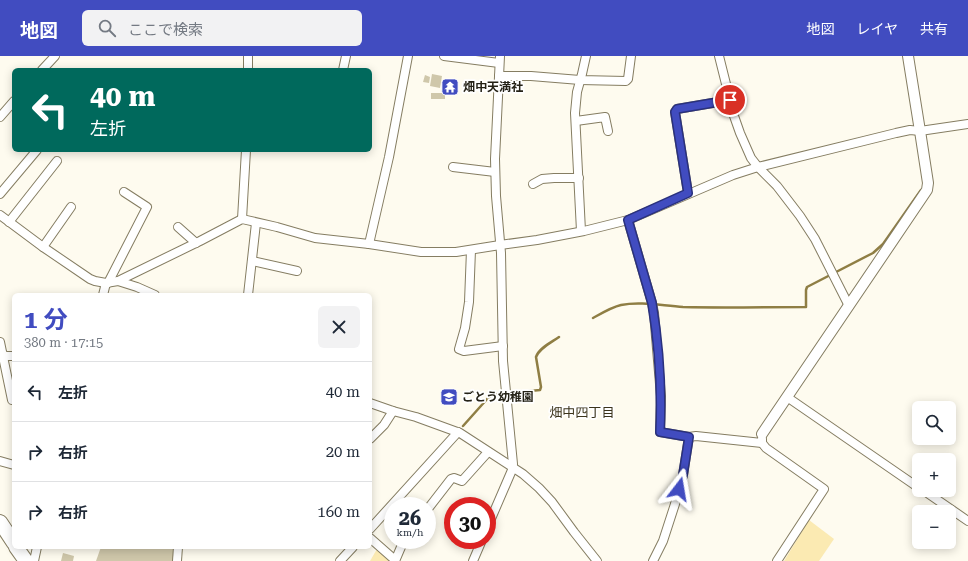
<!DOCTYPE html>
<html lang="ja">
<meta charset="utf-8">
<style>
body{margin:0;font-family:"Roboto Serif","Noto Sans JP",serif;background:#f2f2f3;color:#1f2937;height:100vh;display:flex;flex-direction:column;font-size:15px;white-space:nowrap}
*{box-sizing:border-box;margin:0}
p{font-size:13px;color:#747a83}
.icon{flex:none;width:22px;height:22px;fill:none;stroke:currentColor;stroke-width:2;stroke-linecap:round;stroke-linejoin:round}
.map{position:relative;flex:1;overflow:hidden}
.sheet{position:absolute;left:12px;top:237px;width:360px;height:256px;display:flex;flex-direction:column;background:#fff;border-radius:6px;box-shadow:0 2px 10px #0003}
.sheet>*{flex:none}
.hud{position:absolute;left:12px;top:12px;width:360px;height:84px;border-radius:6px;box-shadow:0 2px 10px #0003;background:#00695c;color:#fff;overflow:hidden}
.tools{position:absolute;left:912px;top:345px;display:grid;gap:8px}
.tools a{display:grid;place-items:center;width:44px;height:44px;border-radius:6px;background:#fff;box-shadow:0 2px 10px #0003;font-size:20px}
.speed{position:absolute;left:384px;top:441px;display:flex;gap:8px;font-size:20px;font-weight:700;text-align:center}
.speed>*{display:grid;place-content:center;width:52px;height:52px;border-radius:50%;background:#fff;box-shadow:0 2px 10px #0003;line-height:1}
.speed small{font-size:10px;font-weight:400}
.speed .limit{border:6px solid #d22;background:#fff;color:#111}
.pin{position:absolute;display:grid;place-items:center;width:34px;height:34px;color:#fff;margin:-17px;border:2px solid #fff;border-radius:50%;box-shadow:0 1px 4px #0007}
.me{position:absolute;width:44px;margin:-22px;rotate:14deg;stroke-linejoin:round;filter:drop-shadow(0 0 3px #0008)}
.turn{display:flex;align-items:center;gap:14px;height:84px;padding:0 12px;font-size:18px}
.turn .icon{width:52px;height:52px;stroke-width:2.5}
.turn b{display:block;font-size:28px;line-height:34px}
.round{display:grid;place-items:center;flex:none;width:42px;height:42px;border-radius:6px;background:#f2f2f3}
.overview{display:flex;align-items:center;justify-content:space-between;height:68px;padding:0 12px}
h1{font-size:24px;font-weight:700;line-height:30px;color:#414cc0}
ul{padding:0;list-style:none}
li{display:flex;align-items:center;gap:12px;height:60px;padding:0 12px;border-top:1px solid #e0e1e3}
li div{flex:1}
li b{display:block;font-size:15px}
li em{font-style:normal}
header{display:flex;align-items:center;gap:24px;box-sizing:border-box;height:56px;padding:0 20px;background:#414cc0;color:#fff}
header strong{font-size:19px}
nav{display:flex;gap:22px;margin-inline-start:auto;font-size:14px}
.search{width:280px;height:36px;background:#f2f2f3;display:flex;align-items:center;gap:10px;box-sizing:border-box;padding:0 14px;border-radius:6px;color:#747a83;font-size:15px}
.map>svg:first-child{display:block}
.green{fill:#fbeab2}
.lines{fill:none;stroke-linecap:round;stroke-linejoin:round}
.stream{stroke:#8f7e44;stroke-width:2.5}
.building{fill:#cfc7aa}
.minor-casing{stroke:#857d62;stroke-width:10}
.tertiary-casing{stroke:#857d62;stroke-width:12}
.trunk-casing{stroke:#857d62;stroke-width:16}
.minor{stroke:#fff;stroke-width:8}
.tertiary{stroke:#fff;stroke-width:10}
.trunk{stroke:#fff;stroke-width:14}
.route-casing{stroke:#2a317d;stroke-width:10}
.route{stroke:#414cc0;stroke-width:7}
.labels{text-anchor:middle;stroke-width:3.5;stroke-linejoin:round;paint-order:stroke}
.poi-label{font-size:12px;font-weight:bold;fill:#252217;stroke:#fff;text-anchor:start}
.neighbourhood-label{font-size:13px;fill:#3b331b;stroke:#fff}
</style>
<header>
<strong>地図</strong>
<div class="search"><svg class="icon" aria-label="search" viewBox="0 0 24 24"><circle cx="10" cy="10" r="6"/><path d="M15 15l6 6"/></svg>ここで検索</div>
<nav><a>地図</a><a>レイヤ</a><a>共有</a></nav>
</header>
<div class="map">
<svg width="968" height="505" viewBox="0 0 968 505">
<rect width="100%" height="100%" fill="#fefbef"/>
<g class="green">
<path d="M 809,464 L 834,483 L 819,505 L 784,505 Z"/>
<path d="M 377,493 L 390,505 L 370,505 Z"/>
</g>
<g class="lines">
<g class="stream">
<path d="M 593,262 C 602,257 612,251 621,249 C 641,245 663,250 683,251 C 724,252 765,251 806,251 L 806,234 L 807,231 L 873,197 L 883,188 L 921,134"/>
<path d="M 463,370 L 488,342 L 492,339 L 540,334 L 541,331 L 536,301 C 539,292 552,286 559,281"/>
</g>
</g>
<g class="building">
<path d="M 432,18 L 442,20 L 440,32 L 430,30 Z"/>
<path d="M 425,19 L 430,21 L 429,27 L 423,26 Z"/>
<rect x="431" y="37" width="14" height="6"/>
<path d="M 101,491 L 174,491 L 173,505 L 96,505 Z"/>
<path d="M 63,497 L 74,500 L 73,505 L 61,505 Z"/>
</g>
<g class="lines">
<g class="minor-casing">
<g id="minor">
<path d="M 248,0 L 248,14"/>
<path d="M 444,0 L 499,7"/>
<path d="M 719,0 L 734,60 L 740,77 L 751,102 L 758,111 L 777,130 L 800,160 L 815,183 L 849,250"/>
<path d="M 42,14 L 55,0"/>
<path d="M 343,14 L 346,0"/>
<path d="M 499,20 L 531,20 L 580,24 L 626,25 L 628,23 L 631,0"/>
<path d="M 0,61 L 14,45"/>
<path d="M 576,65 L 605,61 L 608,75"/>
<path d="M 453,111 L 495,116"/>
<path d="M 533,128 L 542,123 L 554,122 L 579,122"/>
<path d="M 688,137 L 675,56 L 677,53 L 730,44"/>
<path d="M 0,138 L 37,94"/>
<path d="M 0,159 L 43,191 L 90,223 L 95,225 L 106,227 L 118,225 L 200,185 L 242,163 L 277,171 L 315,182 L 369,188 L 421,196 L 456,196 L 500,189 L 537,184 L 584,175 L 628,164 L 733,119 L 758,111 L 896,77 L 910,74 L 920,75 L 968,68"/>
<path d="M 242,163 L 246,94"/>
<path d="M 628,164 L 652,247 L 654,257 L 661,340 L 660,376 L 689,381"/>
<path d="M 9,166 L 57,105"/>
<path d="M 178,171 L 196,187"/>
<path d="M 581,175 L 575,57 L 577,36 L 582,18 L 586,0"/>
<path d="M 369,188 L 389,101 L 408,0"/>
<path d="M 43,191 L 71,151"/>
<path d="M 471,194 L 469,246 L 465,272 L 459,293 L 464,295 L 503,290"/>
<path d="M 252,205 L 297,215"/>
<path d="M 118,225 L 137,231 L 155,239"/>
<path d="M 108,227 L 147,151 L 124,136"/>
<path d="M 103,239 L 106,227"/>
<path d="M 248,239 L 256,167"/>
<path d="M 0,286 L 12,344"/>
<path d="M 2,297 L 4,299 L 6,300 L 14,300"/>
<path d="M 787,341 L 919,432"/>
<path d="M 370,347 L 393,355 L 416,361 L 460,377 L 523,418 L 539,432 L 552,446 L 574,476 L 597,505"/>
<path d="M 370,383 L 384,369 L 393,355"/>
<path d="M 762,383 L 762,387 L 766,392 L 824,433 L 777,505"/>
<path d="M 0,405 L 14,409"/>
<path d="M 923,434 L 968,465"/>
<path d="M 427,454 L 451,423 L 454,422 L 462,425 L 488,396"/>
<path d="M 487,472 L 512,414 L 513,408 L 503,305 L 501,197 L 496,140 L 495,103 L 500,0"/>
<path d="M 370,473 L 458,376"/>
<path d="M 370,482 L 395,504"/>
<path d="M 34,505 L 37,491"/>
<path d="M 177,505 L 178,491"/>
<path d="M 340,505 L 353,491"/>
<path d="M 395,505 L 404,484"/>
<path d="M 473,505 L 482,484"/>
<path d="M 653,505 L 663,485 L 675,448 L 683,419 L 689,381 L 696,380 L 762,387"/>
</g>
</g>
<g class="tertiary-casing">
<path id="tertiary" d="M 762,378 L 927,134 L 928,127 L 920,75 L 908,0"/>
</g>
<g class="trunk-casing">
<g id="trunk">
<path d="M 0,466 L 14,487"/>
<path d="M 16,491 L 26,505"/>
</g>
</g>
<use href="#minor" class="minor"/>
<use href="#tertiary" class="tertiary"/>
<use href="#trunk" class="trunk"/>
</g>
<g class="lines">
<g class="route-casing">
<path id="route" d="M 679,433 L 683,419 L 689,381 L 660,376 C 662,333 659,289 652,247 L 628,164 L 688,137 L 675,56 L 677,53 L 730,44"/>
</g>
<use href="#route" class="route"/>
</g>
<defs>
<g id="temple-square" transform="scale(0.9)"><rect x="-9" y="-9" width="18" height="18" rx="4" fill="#414cc0" stroke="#fff"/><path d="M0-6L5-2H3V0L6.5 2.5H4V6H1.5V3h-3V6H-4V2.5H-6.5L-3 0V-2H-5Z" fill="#fff"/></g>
<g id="school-square" transform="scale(0.9)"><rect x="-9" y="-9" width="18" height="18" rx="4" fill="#414cc0" stroke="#fff"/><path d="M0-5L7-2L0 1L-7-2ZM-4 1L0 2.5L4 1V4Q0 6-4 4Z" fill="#fff"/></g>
</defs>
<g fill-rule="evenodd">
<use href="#temple-square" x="450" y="31"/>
<use href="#school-square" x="449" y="341"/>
</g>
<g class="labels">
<g class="poi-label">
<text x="463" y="35">畑中天満社</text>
<text x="462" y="345">ごとう幼稚園</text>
</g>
<g class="neighbourhood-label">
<text x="582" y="361">畑中四丁目</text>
</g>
</g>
</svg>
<div class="tools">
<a><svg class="icon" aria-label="search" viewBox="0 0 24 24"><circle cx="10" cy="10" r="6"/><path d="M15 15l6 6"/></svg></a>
<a>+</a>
<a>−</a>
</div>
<div class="speed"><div>26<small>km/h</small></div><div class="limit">30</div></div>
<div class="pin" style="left:730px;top:44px;background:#d93025"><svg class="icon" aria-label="arrive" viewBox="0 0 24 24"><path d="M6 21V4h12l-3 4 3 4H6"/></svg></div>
<svg class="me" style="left:679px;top:433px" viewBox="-20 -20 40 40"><path d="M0-17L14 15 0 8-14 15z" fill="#414cc0" stroke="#fff" stroke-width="4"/></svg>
<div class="hud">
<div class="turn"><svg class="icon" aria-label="left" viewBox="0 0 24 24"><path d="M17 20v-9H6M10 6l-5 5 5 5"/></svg><div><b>40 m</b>左折</div></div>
</div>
<section class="sheet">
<div class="overview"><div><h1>1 分</h1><p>380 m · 17:15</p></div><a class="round"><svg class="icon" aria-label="close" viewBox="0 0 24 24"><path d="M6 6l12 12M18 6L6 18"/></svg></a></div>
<ul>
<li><svg class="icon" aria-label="left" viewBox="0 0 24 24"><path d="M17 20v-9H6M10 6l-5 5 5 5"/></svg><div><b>左折</b></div><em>40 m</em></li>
<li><svg class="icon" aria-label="right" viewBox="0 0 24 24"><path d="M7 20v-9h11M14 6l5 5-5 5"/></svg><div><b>右折</b></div><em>20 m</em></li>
<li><svg class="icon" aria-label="right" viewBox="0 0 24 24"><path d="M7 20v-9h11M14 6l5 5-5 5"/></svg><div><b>右折</b></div><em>160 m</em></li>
</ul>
</section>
</div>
